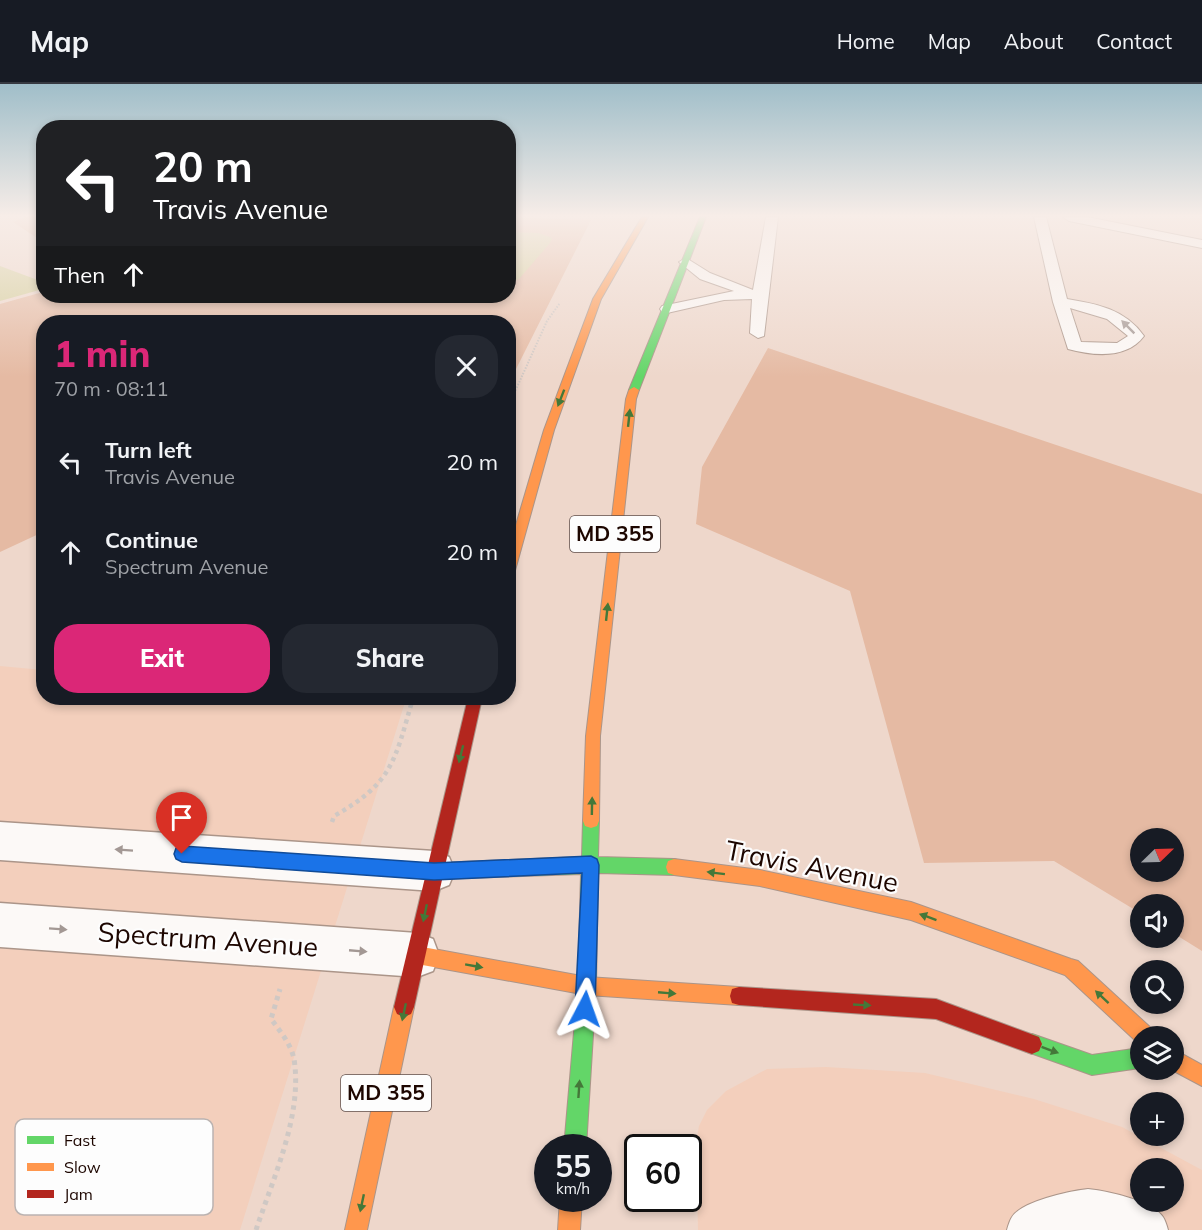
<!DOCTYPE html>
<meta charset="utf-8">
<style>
body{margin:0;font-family:Mulish,sans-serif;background:#242831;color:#f1f3f6;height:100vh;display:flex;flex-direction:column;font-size:22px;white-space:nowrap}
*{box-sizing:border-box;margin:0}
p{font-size:20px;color:#9ea1a6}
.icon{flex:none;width:33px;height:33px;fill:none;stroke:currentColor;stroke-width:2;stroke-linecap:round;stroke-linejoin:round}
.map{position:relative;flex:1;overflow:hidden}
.panel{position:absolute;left:36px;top:231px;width:480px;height:390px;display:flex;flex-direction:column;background:#171b24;border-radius:24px;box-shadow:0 3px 9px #0003}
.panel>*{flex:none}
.guide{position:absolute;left:36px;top:36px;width:480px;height:183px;border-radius:24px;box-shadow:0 3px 9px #0003;background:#202124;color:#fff;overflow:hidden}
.needle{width:39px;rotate:67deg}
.fabs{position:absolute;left:1130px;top:744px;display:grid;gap:12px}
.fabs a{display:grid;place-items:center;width:54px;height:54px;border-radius:50%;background:#171b24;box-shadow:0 3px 9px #0003;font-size:30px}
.speed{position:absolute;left:534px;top:1050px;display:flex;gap:12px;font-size:30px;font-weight:700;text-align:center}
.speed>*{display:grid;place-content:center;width:78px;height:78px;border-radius:50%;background:#171b24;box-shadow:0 3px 9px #0003;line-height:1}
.speed small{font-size:15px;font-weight:400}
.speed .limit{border:3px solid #111;border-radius:9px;background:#fff;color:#111}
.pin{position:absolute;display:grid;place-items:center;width:51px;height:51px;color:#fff;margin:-62px -26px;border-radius:50% 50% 50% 0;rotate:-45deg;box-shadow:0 0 6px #0007}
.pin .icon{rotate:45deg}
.me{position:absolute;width:66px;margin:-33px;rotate:4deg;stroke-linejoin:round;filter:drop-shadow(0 0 4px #0008)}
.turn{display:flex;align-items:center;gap:21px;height:126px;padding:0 18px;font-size:27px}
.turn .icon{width:78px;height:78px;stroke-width:2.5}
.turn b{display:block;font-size:42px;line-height:51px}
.then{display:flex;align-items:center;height:57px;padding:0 18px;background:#0003;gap:12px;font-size:22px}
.round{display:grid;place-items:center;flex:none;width:63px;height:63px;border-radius:24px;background:#242831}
.headline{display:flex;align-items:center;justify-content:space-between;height:102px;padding:0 18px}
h1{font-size:36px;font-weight:800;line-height:45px;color:#db2777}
.primary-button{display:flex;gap:12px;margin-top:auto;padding:12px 18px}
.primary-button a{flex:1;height:69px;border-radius:24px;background:#db2777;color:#fff;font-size:24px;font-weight:800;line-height:69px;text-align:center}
.primary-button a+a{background:#242831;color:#f1f3f6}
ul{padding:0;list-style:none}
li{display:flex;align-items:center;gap:18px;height:90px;padding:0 18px}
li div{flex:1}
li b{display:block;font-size:22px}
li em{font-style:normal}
header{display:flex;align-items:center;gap:36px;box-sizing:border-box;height:84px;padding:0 30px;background:#171b24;border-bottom:2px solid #363941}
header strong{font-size:28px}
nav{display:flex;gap:33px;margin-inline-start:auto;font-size:21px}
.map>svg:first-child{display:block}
.built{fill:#f3cfbc;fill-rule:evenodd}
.green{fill:#e5baa3;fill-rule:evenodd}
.water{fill:#d4ce9a}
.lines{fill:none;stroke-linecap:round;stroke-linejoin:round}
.lane-casing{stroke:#ab9589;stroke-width:2}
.street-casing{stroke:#ab9589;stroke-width:3}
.fast-casing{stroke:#ab9589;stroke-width:2}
.slow-casing{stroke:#ab9589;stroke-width:2}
.jam-casing{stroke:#ab9589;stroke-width:2}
.path-far2{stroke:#cfc8c4;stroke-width:2;stroke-dasharray:1.5 1.5;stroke-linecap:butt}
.path-far1{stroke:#cfc8c4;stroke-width:4.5;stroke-dasharray:4 4;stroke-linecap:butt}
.path{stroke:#cfc8c4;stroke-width:5;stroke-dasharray:4.5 4.5;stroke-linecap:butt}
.lane{fill:#fcf9f7;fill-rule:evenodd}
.street{fill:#fcf9f7;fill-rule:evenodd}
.fast{fill:#63d668;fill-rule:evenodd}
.slow{fill:#ff974d;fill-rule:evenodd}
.jam{fill:#b3261e;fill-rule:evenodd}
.oneway{fill:#a39894}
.oneway2{fill:#447839}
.route{fill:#1a73e8;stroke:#114b97;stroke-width:1.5}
.labels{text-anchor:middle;stroke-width:4.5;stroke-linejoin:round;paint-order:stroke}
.shield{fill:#fdfdfd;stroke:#60504c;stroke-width:1.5}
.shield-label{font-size:21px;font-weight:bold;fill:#1d0600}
.near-street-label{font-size:27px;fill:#1d0600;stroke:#fdfdfd}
.key{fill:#fdfdfd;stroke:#bab3b1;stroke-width:1.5}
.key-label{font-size:16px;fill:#1d0600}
</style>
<header>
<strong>Map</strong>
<nav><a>Home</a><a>Map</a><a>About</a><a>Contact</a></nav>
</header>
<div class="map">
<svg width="1202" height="1146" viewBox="0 0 1202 1146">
<rect width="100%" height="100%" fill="#eed7cb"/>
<g class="built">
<path d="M 0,582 L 43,586 L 44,614 L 406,615 L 240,1146 L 0,1146 Z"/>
<path d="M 826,983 L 925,989 L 1034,1015 L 1122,1043 L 1202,1086 L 1202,1146 L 698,1146 L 696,1059 L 699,1042 L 707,1026 L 726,1007 L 767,985 ZM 1140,1084 L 1173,1084 L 1173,1118 L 1140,1118 Z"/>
</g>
<g class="green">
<path d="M 25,133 L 43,133 L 43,158 L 13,138 Z"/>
<path d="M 509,133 L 591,136 L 509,299 L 508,238 L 44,238 L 43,448 L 0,468 L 0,220 L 43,208 L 44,212 L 508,212 Z"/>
<path d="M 768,264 L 1202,410 L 1202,867 L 1173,849 L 1173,820 L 1140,820 L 1140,829 L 1054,777 L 924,779 L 850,507 L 696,440 L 702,383 ZM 1140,754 L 1173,754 L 1173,788 L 1140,788 Z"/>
</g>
<g class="water">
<path d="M 508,148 L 539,149 L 552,154 L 550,159 L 519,195 L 509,199 Z"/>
<path d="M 0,182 L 43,198 L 43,205 L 0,217 Z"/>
</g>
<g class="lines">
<g class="lane-casing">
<g id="lane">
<path d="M 766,133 L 778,133 L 764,252 L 758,254 L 750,249 L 752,215 L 724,216 L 667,229 L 662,228 L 660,225 L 662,222 L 734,207 L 700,195 L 679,178 L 686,174 L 710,189 L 753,206 Z"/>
<path d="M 1034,133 L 1046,133 L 1067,215 C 1097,220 1125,225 1144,252 C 1127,275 1094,272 1068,265 L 1053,218 ZM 1070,224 L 1107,235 L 1128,252 L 1117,259 L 1081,258 Z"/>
<path d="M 1063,133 L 1087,133 L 1202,156 L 1202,164 L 1069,137 Z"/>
<path d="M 1088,1105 C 1106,1107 1152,1116 1163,1133 C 1165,1136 1167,1142 1168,1146 L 1007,1146 C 1008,1142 1010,1136 1012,1133 C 1022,1117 1070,1107 1088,1105 Z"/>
</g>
</g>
<g class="street-casing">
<g id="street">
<path d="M 0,738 L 434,767 L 449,773 L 455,787 L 449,801 L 434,807 L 0,776 Z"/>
<path d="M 0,819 L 417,849 L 433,855 L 439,871 L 433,887 L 417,893 L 0,863 Z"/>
</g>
</g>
<g class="fast-casing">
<g id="fast">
<path d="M 700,133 L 706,133 L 639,306 L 631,308 L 629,306 Z"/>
<path d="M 591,730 L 597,732 L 599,737 L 598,773 L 674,775 L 680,777 L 682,783 L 680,789 L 674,791 L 598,789 L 596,902 L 586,1064 L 564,1064 L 578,902 L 581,790 L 434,795 L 428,793 L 426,787 L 428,781 L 434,779 L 582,773 L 583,737 L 585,732 Z"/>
<path d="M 1032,950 L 1092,971 L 1140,964 L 1140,984 L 1092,991 L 1025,967 L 1022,960 L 1025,953 Z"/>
</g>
</g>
<g class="slow-casing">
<g id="slow">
<path d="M 642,133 L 648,133 L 601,215 L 554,346 L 514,490 L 508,494 L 508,468 L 544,346 L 593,215 Z"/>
<path d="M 634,303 L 639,306 L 636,315 L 600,652 L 599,737 L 597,742 L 591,744 L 585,742 L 583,737 L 586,652 L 626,315 L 629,306 Z"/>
<path d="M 674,775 L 760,786 L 911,818 L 1071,875 L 1078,877 L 1152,945 L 1155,952 L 1140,952 L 1140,960 L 1138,959 L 1065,891 L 911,836 L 760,802 L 674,791 L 668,789 L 666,783 L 668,777 Z"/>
<path d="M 417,862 L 587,893 L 739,903 L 746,905 L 748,912 L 746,919 L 739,921 L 587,911 L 417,880 L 411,877 L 408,871 L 411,865 Z"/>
<path d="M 404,913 L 411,916 L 414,923 L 367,1146 L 345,1146 L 394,923 L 397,916 Z"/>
<path d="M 1173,965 L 1202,981 L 1202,1002 L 1172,986 Z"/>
<path d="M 560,1114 L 582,1114 L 580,1146 L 558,1146 Z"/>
</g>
</g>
<g class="jam-casing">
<g id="jam">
<path d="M 468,614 L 482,614 L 414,923 L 411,930 L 404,933 L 397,930 L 394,923 Z"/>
<path d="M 739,903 L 936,915 L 1039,953 L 1042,960 L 1039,967 L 1032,970 L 936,935 L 739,921 L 732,919 L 730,912 L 732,905 Z"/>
</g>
</g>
<path class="path-far2" d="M 508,323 L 547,237 L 560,219"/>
<path class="path-far1" d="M 332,738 L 334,732 C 393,699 395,676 413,614"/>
<path class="path" d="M 256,1146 C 273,1094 303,1031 294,975 C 291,960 280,947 271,935 L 280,905"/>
<use href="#lane" class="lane"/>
<use href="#street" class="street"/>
<use href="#fast" class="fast"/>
<use href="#slow" class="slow"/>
<use href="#jam" class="jam"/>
</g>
<defs><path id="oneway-solid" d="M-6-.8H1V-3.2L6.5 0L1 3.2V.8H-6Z" transform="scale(1.5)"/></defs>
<g class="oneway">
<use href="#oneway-solid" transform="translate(1128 243) rotate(-135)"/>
<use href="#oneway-solid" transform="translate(124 766) rotate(-176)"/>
<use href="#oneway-solid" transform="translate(58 845) rotate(4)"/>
<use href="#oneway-solid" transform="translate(358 867) rotate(5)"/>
</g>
<g class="oneway2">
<use href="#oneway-solid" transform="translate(561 314) rotate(111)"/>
<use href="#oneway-solid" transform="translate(629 334) rotate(-84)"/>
<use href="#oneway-solid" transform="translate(607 528) rotate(-84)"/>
<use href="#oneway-solid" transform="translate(461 670) rotate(104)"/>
<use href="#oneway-solid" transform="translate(592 722) rotate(-89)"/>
<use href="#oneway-solid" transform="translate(716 789) rotate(-173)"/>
<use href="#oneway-solid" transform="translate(425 829) rotate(102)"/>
<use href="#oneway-solid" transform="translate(928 833) rotate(-160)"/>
<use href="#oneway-solid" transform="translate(474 882) rotate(10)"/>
<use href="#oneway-solid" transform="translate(667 909) rotate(5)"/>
<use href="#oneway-solid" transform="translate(1102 913) rotate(-137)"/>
<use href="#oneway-solid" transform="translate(862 921) rotate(3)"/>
<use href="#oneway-solid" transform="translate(404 928) rotate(102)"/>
<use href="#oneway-solid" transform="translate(1050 966) rotate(20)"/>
<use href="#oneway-solid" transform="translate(579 1005) rotate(-86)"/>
<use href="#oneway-solid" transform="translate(362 1119) rotate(102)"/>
</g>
<linearGradient id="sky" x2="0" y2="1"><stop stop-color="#a0bec9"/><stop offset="0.45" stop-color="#f7ede8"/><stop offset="1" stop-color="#f7ede8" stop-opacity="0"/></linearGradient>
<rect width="1202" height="293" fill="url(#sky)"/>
<path class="route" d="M 182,762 L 434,779 L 591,772 L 597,775 L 599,781 L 595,925 L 592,932 L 585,934 L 578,932 L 575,925 L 582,789 L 434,796 L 182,778 L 176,775 L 174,770 L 176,764 Z"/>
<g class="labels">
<g class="shield">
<rect x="570" y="432" width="90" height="36" rx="4.5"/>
<rect x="341" y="991" width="90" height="36" rx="4.5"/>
</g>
<g class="shield-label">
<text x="615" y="457">MD 355</text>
<text x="386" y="1016">MD 355</text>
</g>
<g class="near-street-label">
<text transform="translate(812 783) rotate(11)" y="9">Travis Avenue</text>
<text transform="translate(208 856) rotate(4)" y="9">Spectrum Avenue</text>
</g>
</g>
<rect x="15" y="1035" width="198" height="96" rx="9" class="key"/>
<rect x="27" y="1052" width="27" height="8" fill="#63d668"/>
<rect x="27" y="1079" width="27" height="8" fill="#ff974d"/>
<rect x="27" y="1106" width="27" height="8" fill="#b3261e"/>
<g class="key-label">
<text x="64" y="1062">Fast</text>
<text x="64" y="1089">Slow</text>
<text x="64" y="1116">Jam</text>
</g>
</svg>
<div class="fabs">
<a><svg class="needle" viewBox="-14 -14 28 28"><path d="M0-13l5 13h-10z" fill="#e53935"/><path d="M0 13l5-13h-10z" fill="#9ea1a6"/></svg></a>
<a><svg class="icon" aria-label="sound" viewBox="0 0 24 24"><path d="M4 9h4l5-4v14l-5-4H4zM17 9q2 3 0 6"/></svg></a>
<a><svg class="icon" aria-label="search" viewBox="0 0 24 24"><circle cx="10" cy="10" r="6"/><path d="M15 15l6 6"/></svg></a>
<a><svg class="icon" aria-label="layers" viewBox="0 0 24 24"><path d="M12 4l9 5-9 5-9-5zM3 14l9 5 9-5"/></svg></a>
<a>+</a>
<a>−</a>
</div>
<div class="speed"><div>55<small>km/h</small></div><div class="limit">60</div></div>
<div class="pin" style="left:182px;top:770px;background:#d93025"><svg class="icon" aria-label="arrive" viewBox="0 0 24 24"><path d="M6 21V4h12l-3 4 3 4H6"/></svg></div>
<svg class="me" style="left:585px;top:925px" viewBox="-20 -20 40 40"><path d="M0-17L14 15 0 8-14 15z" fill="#1a73e8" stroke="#fff" stroke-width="4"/></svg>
<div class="guide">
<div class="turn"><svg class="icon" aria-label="left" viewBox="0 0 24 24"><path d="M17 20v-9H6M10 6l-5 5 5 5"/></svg><div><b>20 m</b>Travis Avenue</div></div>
<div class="then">Then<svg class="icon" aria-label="ahead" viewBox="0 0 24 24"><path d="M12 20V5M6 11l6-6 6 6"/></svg></div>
</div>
<section class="panel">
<div class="headline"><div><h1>1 min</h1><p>70 m · 08:11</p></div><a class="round"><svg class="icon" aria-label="close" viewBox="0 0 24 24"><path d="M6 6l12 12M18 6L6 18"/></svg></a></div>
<ul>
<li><svg class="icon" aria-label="left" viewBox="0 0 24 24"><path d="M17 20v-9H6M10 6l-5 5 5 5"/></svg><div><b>Turn left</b><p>Travis Avenue</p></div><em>20 m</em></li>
<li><svg class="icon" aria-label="ahead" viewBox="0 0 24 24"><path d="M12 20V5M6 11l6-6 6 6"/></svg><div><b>Continue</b><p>Spectrum Avenue</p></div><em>20 m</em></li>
</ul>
<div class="primary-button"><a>Exit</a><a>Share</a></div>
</section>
</div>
